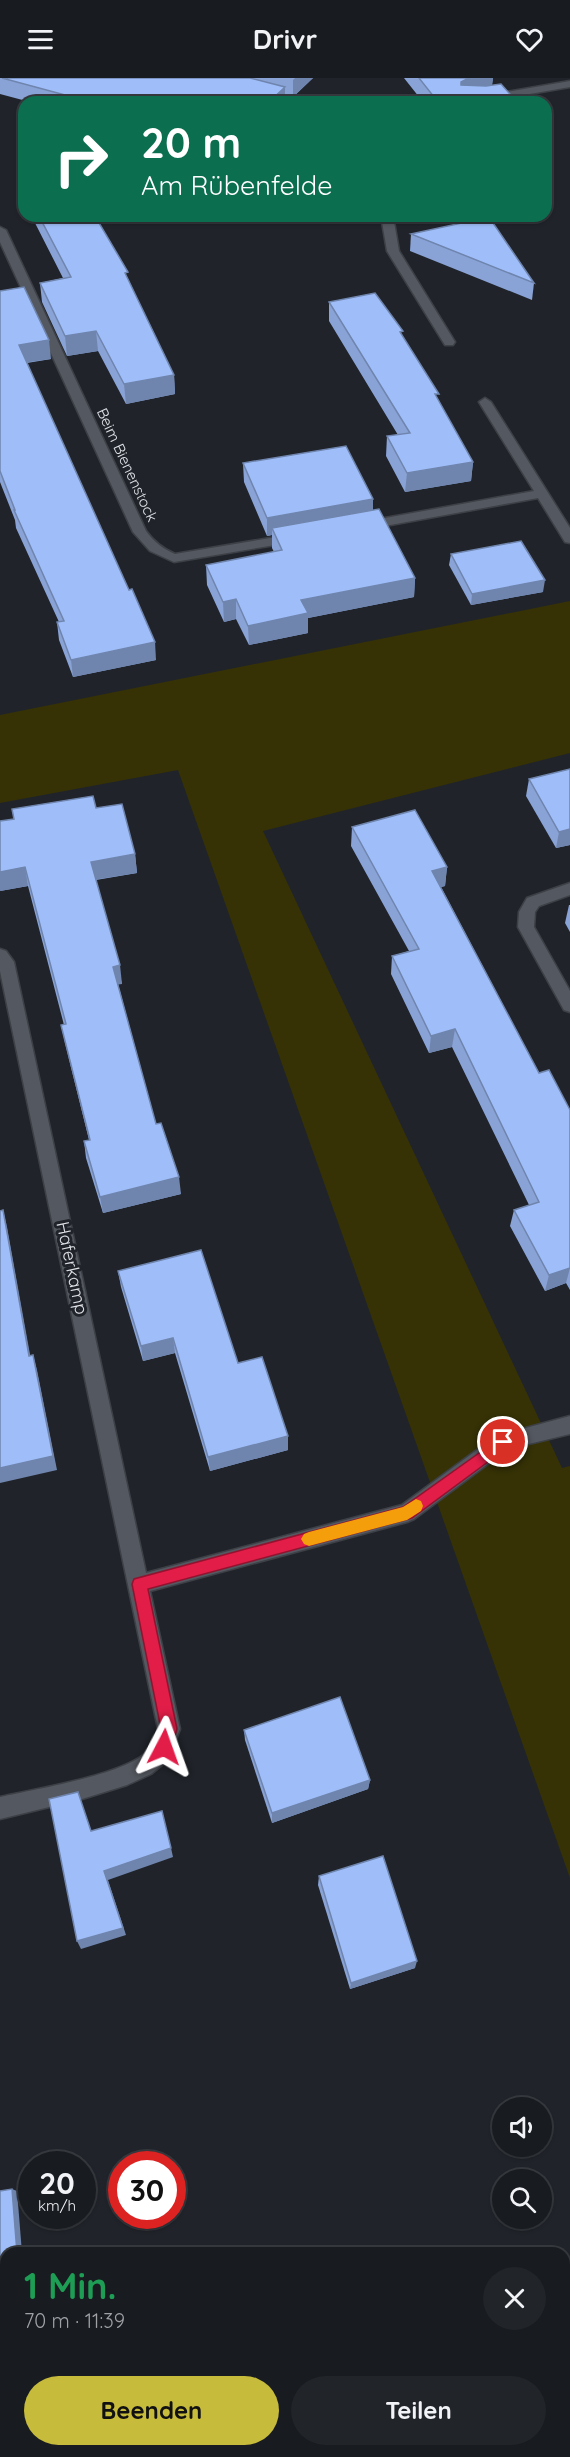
<!DOCTYPE html>
<html lang="de">
<meta charset="utf-8">
<style>
body{margin:0;font-family:Quicksand,sans-serif;background:#212429;color:#f1f3f6;height:100vh;display:flex;flex-direction:column;font-size:22px;white-space:nowrap}
*{box-sizing:border-box;margin:0}
p{font-size:20px;color:#9fa1a5}
.icon{flex:none;width:33px;height:33px;fill:none;stroke:currentColor;stroke-width:2;stroke-linecap:round;stroke-linejoin:round}
.map{position:relative;flex:1;overflow:hidden}
.drawer{position:absolute;left:0px;top:2169px;width:570px;height:210px;display:flex;flex-direction:column;background:#181b20;border-radius:18px 18px 0 0;box-shadow:0 2px 4px #0004,0 0 0 2px #36393e}
.drawer>*{flex:none}
.hud{position:absolute;left:18px;top:18px;width:534px;height:126px;border-radius:18px;box-shadow:0 2px 4px #0004,0 0 0 2px #36393e;background:#0b6e4f;color:#fff;overflow:hidden}
.controls{position:absolute;left:492px;top:2019px;display:grid;gap:12px}
.controls a{display:grid;place-items:center;width:60px;height:60px;border-radius:50%;background:#181b20;box-shadow:0 2px 4px #0004,0 0 0 2px #36393e;font-size:30px}
.speed{position:absolute;left:18px;top:2073px;display:flex;gap:12px;font-size:30px;font-weight:700;text-align:center}
.speed>*{display:grid;place-content:center;width:78px;height:78px;border-radius:50%;background:#181b20;box-shadow:0 2px 4px #0004,0 0 0 2px #36393e;line-height:1}
.speed small{font-size:15px;font-weight:400}
.speed .limit{border:9px solid #d22;background:#fff;color:#111}
.pin{position:absolute;display:grid;place-items:center;width:51px;height:51px;color:#fff;margin:-26px;border:3px solid #fff;border-radius:50%;box-shadow:0 2px 6px #0007}
.me{position:absolute;width:66px;margin:-33px;rotate:4deg;stroke-linejoin:round;filter:drop-shadow(0 0 4px #0008)}
.turn{display:flex;align-items:center;gap:21px;height:126px;padding:0 24px;font-size:27px}
.turn .icon{width:78px;height:78px;stroke-width:2.5}
.turn b{display:block;font-size:42px;line-height:51px}
.round{display:grid;place-items:center;flex:none;width:63px;height:63px;border-radius:32px;background:#212429}
.headline{display:flex;align-items:center;justify-content:space-between;height:102px;padding:0 24px}
h1{font-size:36px;font-weight:800;line-height:45px;color:#1e9e55}
.primary-button{display:flex;gap:12px;margin-top:auto;padding:12px 24px}
.primary-button a{flex:1;height:69px;border-radius:36px;background:#c7bb3c;color:#111;font-size:24px;font-weight:800;line-height:69px;text-align:center}
.primary-button a+a{background:#212429;color:#f1f3f6}
header{display:flex;justify-content:space-between;align-items:center;height:78px;padding:0 24px;background:#181b20;font-size:27px;font-weight:800}
.map>svg:first-child{display:block}
.green{fill:#363206}
.lines{fill:none;stroke-linecap:round;stroke-linejoin:round}
.service-casing{stroke:#3d4046;stroke-width:3}
.minor-casing{stroke:#3d4046;stroke-width:3}
.service{fill:#545860;fill-rule:evenodd}
.minor{fill:#545860;fill-rule:evenodd}
.wall{fill:#89a3d6}
.shaded-wall{fill:#6f85ae}
.building{fill:#9fbef9;stroke:#6f85ae;stroke-width:1.5}
.route{fill:#e11d48;stroke:#92132f;stroke-width:1.5}
.slow{fill:#f59e0b}
.labels{text-anchor:middle;stroke-width:6;stroke-linejoin:round;paint-order:stroke}
.far-street-label{font-size:15px;fill:#e0e2e7;stroke:#20242a}
.street-label{font-size:18px;fill:#e0e2e7;stroke:#20242a}
</style>
<header><svg class="icon" aria-label="menu" viewBox="0 0 24 24"><path d="M4 6h16M4 12h16M4 18h16"/></svg>Drivr<svg class="icon" aria-label="heart" viewBox="0 0 24 24"><path d="M12 20l-8-8c-3-5 5-10 8-4 3-6 11-1 8 4z"/></svg></header>
<div class="map">
<svg width="570" height="2379" viewBox="0 0 570 2379">
<rect width="100%" height="100%" fill="#20242a"/>
<path class="green" d="M 570,523 L 570,675 L 263,753 L 562,1390 L 570,1388 L 570,1800 L 178,692 L 0,725 L 0,637 Z"/>
<g class="lines">
<g class="service-casing">
<path id="service" d="M 570,3 L 570,9 L 484,24 L 461,24 L 466,21 Z"/>
</g>
<g class="minor-casing">
<g id="minor">
<path d="M 261,12 L 304,22 L 305,24 L 287,24 L 257,17 L 257,13 Z"/>
<path d="M 381,138 L 393,138 L 399,173 L 455,264 L 453,267 L 445,267 L 387,173 Z"/>
<path d="M 0,149 L 6,152 L 146,453 C 154,464 163,471 175,476 L 294,456 L 299,457 L 301,460 L 299,463 L 174,484 L 150,473 L 133,454 L 0,164 Z"/>
<path d="M 485,320 L 491,324 L 570,450 L 570,465 L 565,464 L 538,420 L 363,452 L 358,451 L 356,448 L 358,445 L 363,444 L 534,413 L 479,324 Z"/>
<path d="M 570,805 L 570,817 L 539,828 L 535,834 L 534,849 L 570,913 L 570,934 L 564,932 L 518,849 L 519,834 L 527,820 Z"/>
<path d="M 0,871 L 6,873 L 14,884 L 146,1495 L 402,1427 L 496,1358 L 570,1338 L 570,1356 L 508,1371 L 414,1441 L 407,1444 L 150,1513 L 180,1651 L 168,1682 L 151,1696 L 127,1707 L 82,1721 L 0,1741 L 0,1719 C 35,1711 126,1697 149,1672 C 154,1666 156,1659 158,1651 L 0,893 Z"/>
</g>
</g>
<use href="#service" class="service"/>
<use href="#minor" class="minor"/>
</g>
<g class="wall">
<path d="M 0,0 L 313,0 L 293,19 L 285,17 L 285,24 L 30,24 L 0,16 Z"/>
<path d="M 404,0 L 493,0 L 492,7 L 517,24 L 423,24 Z"/>
<path d="M 34,138 L 95,138 L 129,203 L 174,297 L 175,316 L 126,326 L 98,273 L 67,278 L 42,224 L 40,205 L 63,200 L 35,145 Z"/>
<path d="M 411,156 L 534,205 L 532,222 L 410,173 Z"/>
<path d="M 0,213 L 51,281 L 27,285 L 156,582 L 73,599 L 59,562 L 57,544 L 59,544 L 16,450 L 15,442 L 0,404 Z"/>
<path d="M 329,224 L 403,259 L 473,384 L 471,403 L 405,414 L 386,378 L 387,358 L 398,357 L 329,243 Z"/>
<path d="M 243,385 L 373,421 L 373,432 L 415,500 L 414,519 L 308,540 L 308,555 L 249,567 L 236,541 L 224,544 L 207,507 L 206,487 L 274,474 L 272,470 L 272,457 L 267,458 L 244,404 Z"/>
<path d="M 451,476 L 543,514 L 471,527 L 449,487 Z"/>
<path d="M 529,701 L 570,767 L 556,770 L 526,718 Z"/>
<path d="M 96,730 L 135,776 L 137,795 L 96,802 L 122,906 L 118,906 L 156,1046 L 181,1116 L 103,1135 L 86,1080 L 84,1063 L 89,1062 L 65,965 L 61,947 L 64,947 L 28,808 L 0,813 Z"/>
<path d="M 352,749 L 447,789 L 445,808 L 441,809 L 539,995 L 570,1032 L 570,1212 L 566,1205 L 545,1213 L 510,1148 L 514,1132 L 529,1127 L 452,969 L 429,975 L 391,896 L 392,878 L 409,873 L 351,768 Z"/>
<path d="M 569,827 L 570,827 L 570,854 L 565,845 Z"/>
<path d="M 118,1193 L 238,1285 L 288,1358 L 288,1372 L 210,1393 L 175,1275 L 143,1283 L 121,1209 Z"/>
<path d="M 244,1652 L 370,1702 L 368,1711 L 272,1745 L 245,1662 Z"/>
<path d="M 319,1798 L 415,1890 L 350,1911 L 318,1807 Z"/>
</g>
<g class="shaded-wall">
<path d="M 295,0 L 313,0 L 293,19 L 293,2 Z"/>
<path d="M 472,0 L 493,0 L 491,14 L 460,22 L 461,4 L 467,1 Z"/>
<path d="M 285,9 L 285,24 L 269,24 Z"/>
<path d="M 96,253 L 98,273 L 67,278 L 65,258 Z"/>
<path d="M 49,262 L 51,281 L 22,285 L 19,267 Z"/>
<path d="M 174,297 L 175,316 L 126,326 L 124,306 Z"/>
<path d="M 473,384 L 471,403 L 405,414 L 407,395 Z"/>
<path d="M 373,421 L 373,440 L 272,450 L 272,457 L 267,458 L 267,440 Z"/>
<path d="M 415,500 L 414,519 L 308,540 L 308,555 L 249,567 L 248,548 L 301,522 Z"/>
<path d="M 545,502 L 543,514 L 471,527 L 472,516 Z"/>
<path d="M 236,521 L 236,541 L 224,544 L 223,524 Z"/>
<path d="M 155,564 L 156,582 L 73,599 L 71,582 Z"/>
<path d="M 570,751 L 570,767 L 556,770 L 559,754 Z"/>
<path d="M 135,776 L 137,795 L 93,802 L 91,784 Z"/>
<path d="M 25,789 L 28,808 L 0,813 L 0,794 Z"/>
<path d="M 447,789 L 445,808 L 430,812 L 432,793 Z"/>
<path d="M 120,887 L 122,906 L 115,907 L 113,889 Z"/>
<path d="M 455,951 L 452,969 L 429,975 L 431,958 Z"/>
<path d="M 179,1099 L 181,1116 L 103,1135 L 100,1119 Z"/>
<path d="M 3,1132 L 7,1149 L 33,1293 L 29,1278 Z"/>
<path d="M 570,1190 L 566,1205 L 545,1213 L 549,1197 Z"/>
<path d="M 173,1260 L 175,1275 L 143,1283 L 141,1268 Z"/>
<path d="M 33,1277 L 37,1292 L 57,1392 L 0,1405 L 0,1390 Z"/>
<path d="M 288,1358 L 288,1372 L 210,1393 L 208,1379 Z"/>
<path d="M 370,1702 L 368,1711 L 272,1745 L 272,1735 Z"/>
<path d="M 171,1770 L 173,1779 L 108,1802 L 126,1857 L 81,1871 L 77,1863 L 104,1793 Z"/>
<path d="M 417,1883 L 415,1890 L 350,1911 L 351,1905 Z"/>
<path d="M 12,2111 L 17,2113 L 22,2175 L 17,2175 Z"/>
</g>
<g class="building">
<path d="M 2,0 L 250,0 L 285,9 L 269,24 L 91,24 Z"/>
<path d="M 419,0 L 472,0 L 467,1 L 461,4 L 461,7 L 486,8 L 501,6 L 517,24 L 447,24 L 444,21 L 440,24 L 438,24 Z"/>
<path d="M 39,138 L 95,138 L 128,194 L 125,195 L 174,297 L 124,306 L 96,253 L 65,258 L 40,205 L 71,199 Z"/>
<path d="M 489,139 L 534,205 L 411,156 Z"/>
<path d="M 24,209 L 49,262 L 19,267 L 129,512 L 132,511 L 155,564 L 71,582 L 57,544 L 64,543 L 14,432 L 15,432 L 0,393 L 0,213 Z"/>
<path d="M 375,215 L 403,253 L 400,254 L 439,316 L 435,316 L 473,384 L 407,395 L 387,358 L 410,355 L 329,224 Z"/>
<path d="M 346,368 L 373,421 L 267,440 L 243,385 Z"/>
<path d="M 379,431 L 415,500 L 301,522 L 308,535 L 248,548 L 236,521 L 223,524 L 206,487 L 282,472 L 272,450 Z"/>
<path d="M 521,463 L 545,502 L 472,516 L 451,476 Z"/>
<path d="M 570,691 L 570,751 L 559,754 L 529,701 Z"/>
<path d="M 93,718 L 96,730 L 122,726 L 135,776 L 91,784 L 120,887 L 113,889 L 156,1046 L 161,1045 L 179,1099 L 100,1119 L 84,1063 L 90,1062 L 61,947 L 66,946 L 25,789 L 0,794 L 0,743 L 14,741 L 12,731 Z"/>
<path d="M 415,732 L 447,789 L 432,793 L 539,995 L 549,992 L 570,1032 L 570,1190 L 549,1197 L 514,1132 L 539,1124 L 455,951 L 431,958 L 392,878 L 419,871 L 352,749 Z"/>
<path d="M 3,1132 L 29,1278 L 33,1277 L 53,1378 L 0,1390 L 0,1133 Z"/>
<path d="M 201,1172 L 238,1285 L 262,1279 L 288,1358 L 208,1379 L 173,1260 L 141,1268 L 118,1193 Z"/>
<path d="M 340,1619 L 370,1702 L 272,1735 L 244,1652 Z"/>
<path d="M 78,1714 L 91,1753 L 162,1733 L 171,1770 L 104,1793 L 123,1850 L 77,1863 L 49,1721 Z"/>
<path d="M 383,1778 L 417,1883 L 351,1905 L 319,1798 Z"/>
<path d="M 12,2111 L 17,2175 L 6,2175 L 6,2275 L 0,2276 L 0,2113 Z"/>
<path d="M 434,2373 L 536,2373 L 539,2379 L 437,2379 Z"/>
</g>
<path class="route" d="M 503,1358 L 508,1360 L 510,1364 L 508,1369 L 412,1440 L 148,1511 L 177,1651 L 170,1674 L 164,1677 L 159,1674 L 156,1669 L 161,1651 L 132,1506 L 134,1501 L 403,1429 Z"/>
<path class="slow" d="M 416,1421 L 421,1423 L 423,1428 L 421,1433 L 407,1442 L 309,1468 L 304,1466 L 301,1461 L 304,1456 L 309,1454 L 403,1429 Z"/>
<g class="labels">
<g class="far-street-label">
<text transform="translate(127 387) rotate(65)" y="5">Beim Bienenstock</text>
</g>
<g class="street-label">
<text transform="translate(72 1190) rotate(78)" y="6">Haferkamp</text>
</g>
</g>
</svg>
<div class="controls">
<a><svg class="icon" aria-label="sound" viewBox="0 0 24 24"><path d="M4 9h4l5-4v14l-5-4H4zM17 9q2 3 0 6"/></svg></a>
<a><svg class="icon" aria-label="search" viewBox="0 0 24 24"><circle cx="10" cy="10" r="6"/><path d="M15 15l6 6"/></svg></a>
</div>
<div class="speed"><div>20<small>km/h</small></div><div class="limit">30</div></div>
<div class="pin" style="left:503px;top:1364px;background:#d93025"><svg class="icon" aria-label="arrive" viewBox="0 0 24 24"><path d="M6 21V4h12l-3 4 3 4H6"/></svg></div>
<svg class="me" style="left:164px;top:1669px" viewBox="-20 -20 40 40"><path d="M0-17L14 15 0 8-14 15z" fill="#e11d48" stroke="#fff" stroke-width="4"/></svg>
<div class="hud">
<div class="turn"><svg class="icon" aria-label="right" viewBox="0 0 24 24"><path d="M7 20v-9h11M14 6l5 5-5 5"/></svg><div><b>20 m</b>Am Rübenfelde</div></div>
</div>
<section class="drawer">
<div class="headline"><div><h1>1 Min.</h1><p>70 m · 11:39</p></div><a class="round"><svg class="icon" aria-label="close" viewBox="0 0 24 24"><path d="M6 6l12 12M18 6L6 18"/></svg></a></div>
<div class="primary-button"><a>Beenden</a><a>Teilen</a></div>
</section>
</div>
